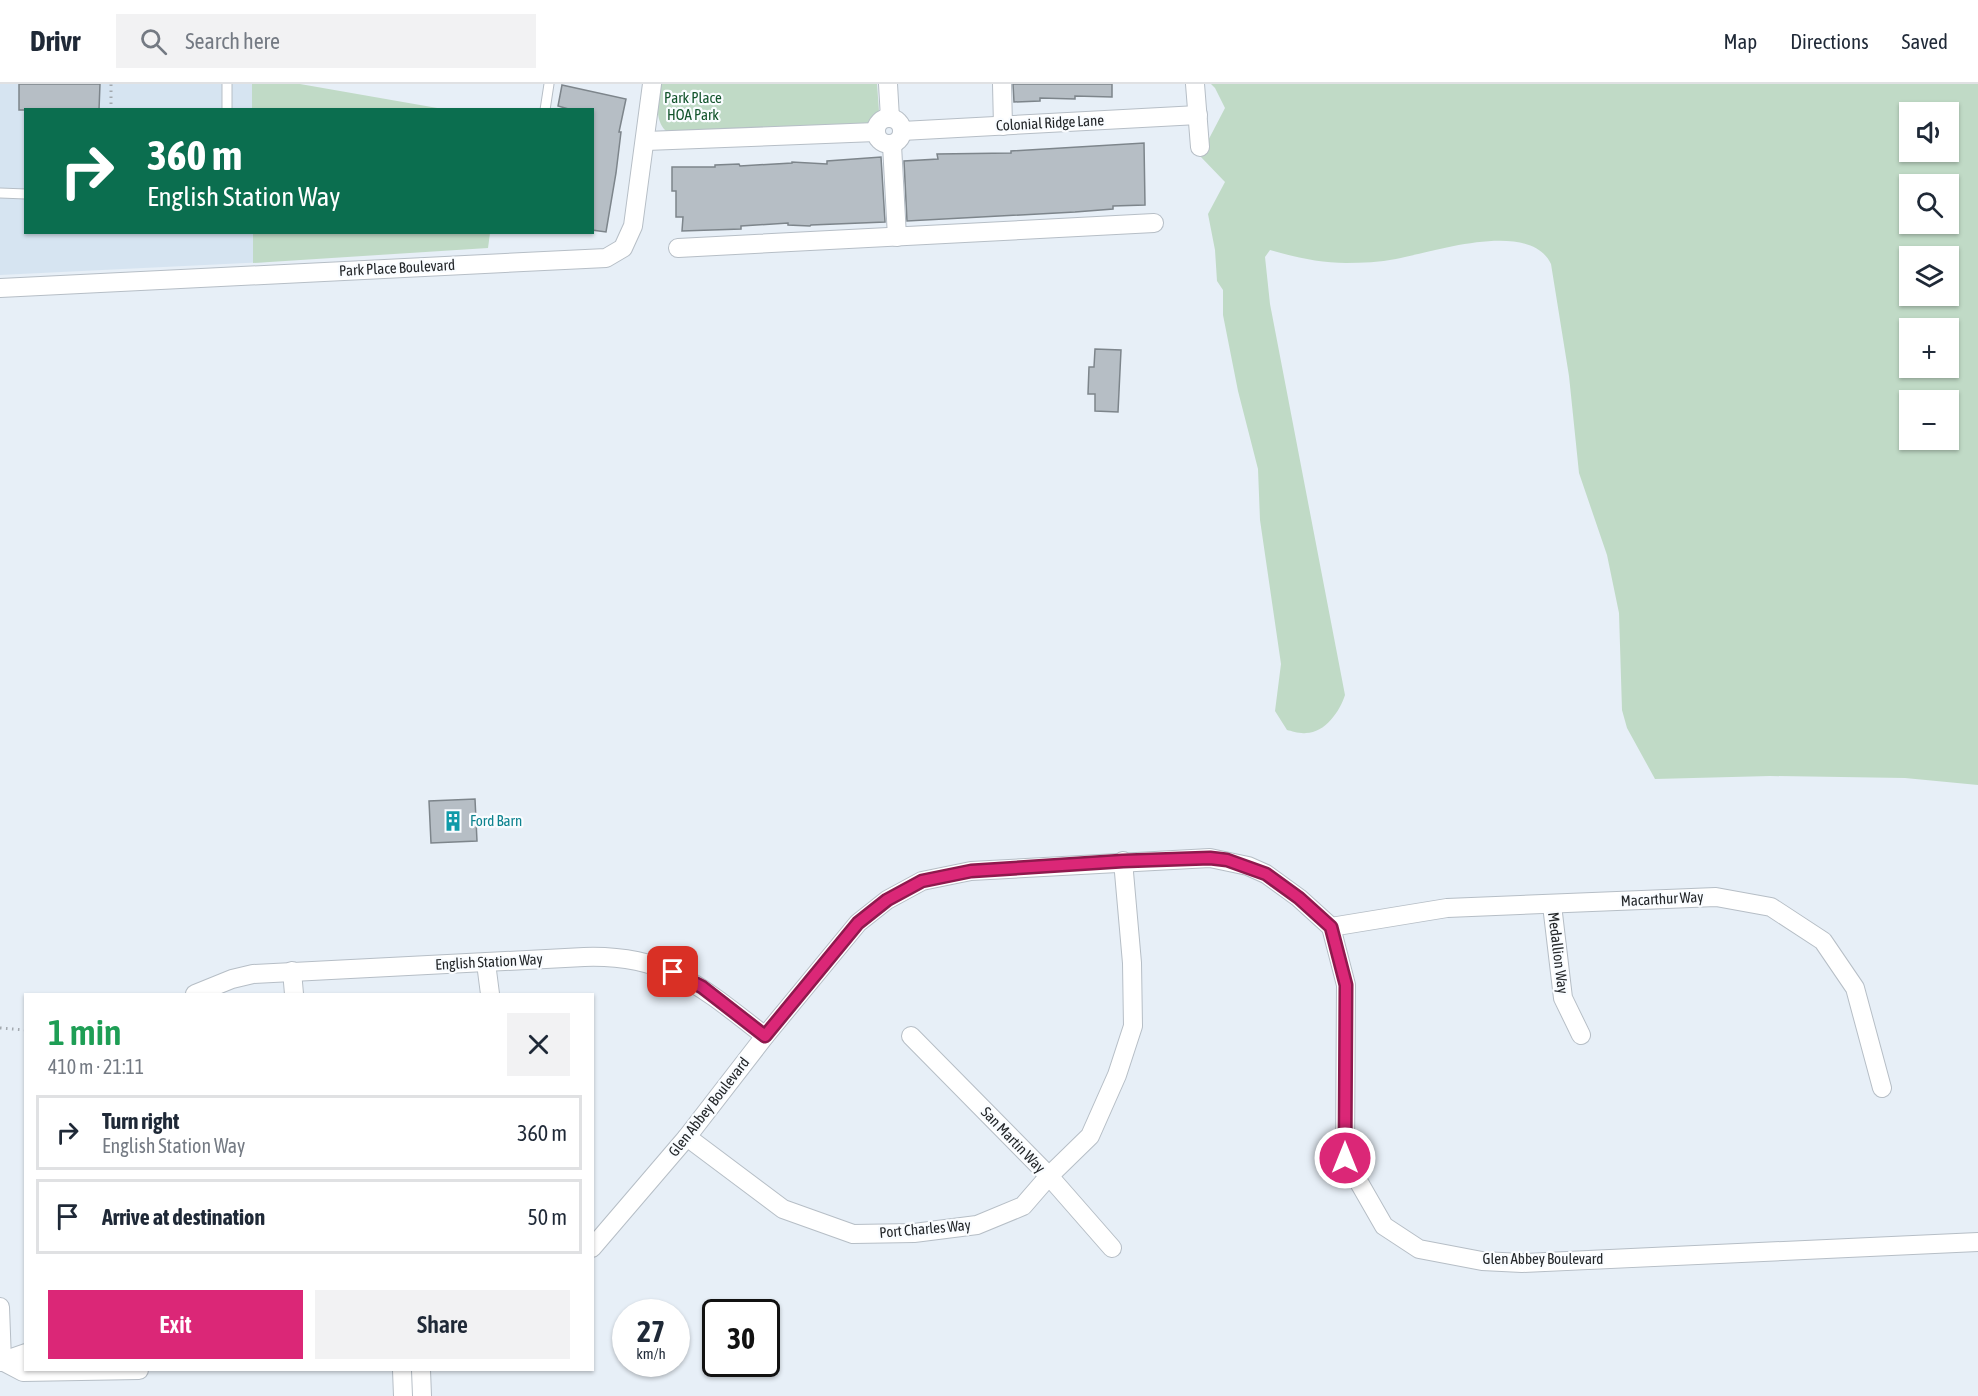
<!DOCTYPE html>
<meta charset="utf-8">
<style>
body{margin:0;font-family:"Asap Condensed",sans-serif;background:#f2f2f3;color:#1f2937;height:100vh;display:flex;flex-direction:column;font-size:22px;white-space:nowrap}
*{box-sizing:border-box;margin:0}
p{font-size:20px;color:#747a83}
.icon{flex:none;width:33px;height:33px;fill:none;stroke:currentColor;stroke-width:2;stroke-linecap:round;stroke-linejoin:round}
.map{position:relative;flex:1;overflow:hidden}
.panel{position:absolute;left:24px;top:909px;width:570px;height:378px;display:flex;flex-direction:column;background:#fff;border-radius:0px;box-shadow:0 2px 4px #0004}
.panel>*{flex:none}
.guide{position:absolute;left:24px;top:24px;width:570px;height:126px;border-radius:0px;box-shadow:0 2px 4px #0004;background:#0b6e4f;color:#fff;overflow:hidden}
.controls{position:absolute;left:1899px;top:18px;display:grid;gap:12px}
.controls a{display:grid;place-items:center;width:60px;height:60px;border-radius:0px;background:#fff;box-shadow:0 2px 4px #0004;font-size:30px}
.speed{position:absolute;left:612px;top:1215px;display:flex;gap:12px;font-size:30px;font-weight:700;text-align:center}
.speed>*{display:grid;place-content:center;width:78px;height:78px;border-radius:50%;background:#fff;box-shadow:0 2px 4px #0004;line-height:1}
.speed small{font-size:15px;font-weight:400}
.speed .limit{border:3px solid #111;border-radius:9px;background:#fff;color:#111}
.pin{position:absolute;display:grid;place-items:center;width:51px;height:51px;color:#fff;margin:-26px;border-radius:12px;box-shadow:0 3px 9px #0006}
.me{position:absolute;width:66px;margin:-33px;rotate:0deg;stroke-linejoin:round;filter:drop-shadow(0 0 4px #0008)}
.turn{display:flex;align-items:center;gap:21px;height:126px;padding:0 24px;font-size:27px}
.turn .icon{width:78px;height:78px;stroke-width:2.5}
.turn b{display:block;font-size:42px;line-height:51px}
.round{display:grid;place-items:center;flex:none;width:63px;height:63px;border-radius:0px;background:#f2f2f3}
.summary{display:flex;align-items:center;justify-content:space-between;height:102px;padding:0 24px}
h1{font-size:36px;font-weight:600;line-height:45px;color:#1e9e55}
.action{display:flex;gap:12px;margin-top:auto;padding:12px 24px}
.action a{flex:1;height:69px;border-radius:0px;background:#db2777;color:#fff;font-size:24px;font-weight:600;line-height:69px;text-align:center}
.action a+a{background:#f2f2f3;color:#1f2937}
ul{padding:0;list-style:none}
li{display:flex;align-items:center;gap:18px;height:75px;margin:0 12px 9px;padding:0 12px;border:3px solid #e0e1e3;border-radius:0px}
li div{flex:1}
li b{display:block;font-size:22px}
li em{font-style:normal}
header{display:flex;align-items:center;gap:36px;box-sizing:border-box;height:84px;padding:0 30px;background:#fff;border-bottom:2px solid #e0e1e3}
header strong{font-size:28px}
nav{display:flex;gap:33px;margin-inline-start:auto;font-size:21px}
.search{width:420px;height:54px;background:#f2f2f3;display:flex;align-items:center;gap:15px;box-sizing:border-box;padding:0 21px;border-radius:0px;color:#747a83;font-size:22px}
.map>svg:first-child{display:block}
.built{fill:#d6e4f1}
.green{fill:#c0dac6;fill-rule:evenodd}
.building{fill:#b6bec5;stroke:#7d858b;stroke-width:1.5}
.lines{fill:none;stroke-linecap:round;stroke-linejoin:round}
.lane-casing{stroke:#b6bec6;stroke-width:11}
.street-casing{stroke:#b6bec6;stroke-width:20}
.path{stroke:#a3a9af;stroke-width:3;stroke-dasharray:1.5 4.5;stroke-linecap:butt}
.lane{stroke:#fff;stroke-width:9}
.street{stroke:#fff;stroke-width:18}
.route-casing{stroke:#8e194d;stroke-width:15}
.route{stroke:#db2777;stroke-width:10}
.labels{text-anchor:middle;stroke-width:4.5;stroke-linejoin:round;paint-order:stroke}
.park-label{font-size:15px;fill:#13542c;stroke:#f9fcff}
.street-label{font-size:15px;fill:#24272a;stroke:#f9fcff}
.culture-label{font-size:15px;fill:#0d838f;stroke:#f9fcff;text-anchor:start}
</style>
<header>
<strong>Drivr</strong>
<div class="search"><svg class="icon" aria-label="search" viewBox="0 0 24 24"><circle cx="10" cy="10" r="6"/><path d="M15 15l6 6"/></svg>Search here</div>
<nav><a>Map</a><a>Directions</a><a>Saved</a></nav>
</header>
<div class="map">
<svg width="1978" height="1312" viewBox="0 0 1978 1312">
<rect width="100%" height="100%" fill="#e7eff7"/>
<path class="built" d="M 0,0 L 270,0 L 269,25 L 26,26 L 26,148 L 268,149 L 267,178 L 0,191 Z"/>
<g class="green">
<path d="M 252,0 L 300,0 L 443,25 L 252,25 Z"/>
<path d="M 661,0 L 877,0 L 879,27 L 871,39 L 666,47 C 653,34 659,16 661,0 Z"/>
<path d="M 1211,0 L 1978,0 L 1978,701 L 1905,694 L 1770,692 L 1655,695 L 1627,644 L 1622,626 L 1619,529 L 1607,471 L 1579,389 L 1569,292 L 1551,180 C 1530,135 1433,168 1396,175 C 1380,178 1362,179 1346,179 C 1321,179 1293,173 1270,166 L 1265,173 L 1270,220 L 1345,611 C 1340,627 1325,649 1306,649 C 1300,650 1292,647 1287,646 L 1275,627 L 1281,580 L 1260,436 L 1258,385 L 1238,307 L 1223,231 L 1223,206 L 1217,197 L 1215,166 L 1208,130 L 1225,98 L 1200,72 L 1225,24 L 1215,4 ZM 1910,28 L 1948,28 L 1948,68 L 1910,68 ZM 1910,100 L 1948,100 L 1948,140 L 1910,140 ZM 1910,172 L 1948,172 L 1948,212 L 1910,212 ZM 1910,244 L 1948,244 L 1948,284 L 1910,284 ZM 1910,316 L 1948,316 L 1948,356 L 1910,356 Z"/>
<path d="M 253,149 L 253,148 L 490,149 L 488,164 L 253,179 Z"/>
</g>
<g class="building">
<path d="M 19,0 L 100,0 L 99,26 L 19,26 Z"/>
<path d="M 1013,0 L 1112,0 L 1112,13 L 1075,12 L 1075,15 L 1040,14 L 1040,17 L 1014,18 Z"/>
<path d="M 562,1 L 626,15 L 619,48 L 621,48 L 616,89 L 606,148 L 592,146 L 592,26 L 572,26 L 558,22 Z"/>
<path d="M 1144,59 L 1145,121 L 1113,122 L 1113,125 L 1075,128 L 907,137 L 904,77 L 938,75 L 937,70 L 1011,69 L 1011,67 Z"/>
<path d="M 881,73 L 885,138 L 811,141 L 810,142 L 788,141 L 788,139 L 741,142 L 741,145 L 682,147 L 683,133 L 676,133 L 676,107 L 672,107 L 672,83 L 715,83 L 715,81 L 739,80 L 740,82 L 792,79 L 792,78 L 827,80 L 827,77 Z"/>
<path d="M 1095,265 L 1121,266 L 1118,328 L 1095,327 L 1095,310 L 1088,310 L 1089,283 L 1094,283 Z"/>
<path d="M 475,715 L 477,757 L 431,759 L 429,717 Z"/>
</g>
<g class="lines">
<g class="lane-casing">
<g id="lane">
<path d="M 227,26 L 227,0"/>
<path d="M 545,26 L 549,0"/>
<path d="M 0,109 L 26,110"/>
</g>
</g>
<g class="street-casing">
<g id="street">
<path d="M 888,0 L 890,34"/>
<path d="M 1002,0 L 1003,42"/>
<path d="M 1195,0 L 1200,63"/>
<circle cx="889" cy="47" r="13"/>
<path d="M 902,47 L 1198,31"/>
<path d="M 646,57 L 876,48"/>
<path d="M 892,61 L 897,153"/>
<path d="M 678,164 L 1154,139"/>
<path d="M 0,204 L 606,174 L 623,164 L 633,142 L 652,0"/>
<path d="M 1552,821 L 1563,914 L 1581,951"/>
<path d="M 1331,843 L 1447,824 L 1716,813 L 1771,823 L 1823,857 L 1855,904 L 1882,1004"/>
<path d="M 486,879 L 490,910"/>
<path d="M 292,887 L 294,910"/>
<path d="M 195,910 L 232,895 L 253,890 L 584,873 C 667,870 703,904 765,952"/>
<path d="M 911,952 L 1049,1092 L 1112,1164"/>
<path d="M 687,1053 L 783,1125 L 853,1150 L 914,1149 L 977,1141 L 1023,1122 L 1049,1092 L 1090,1052 L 1117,991 L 1133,942 L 1132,879 L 1123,777"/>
<path d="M 592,1164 L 687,1053 L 765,952 L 858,839 L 887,816 L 922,797 L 971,787 L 1210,774 L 1248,782 L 1266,790 L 1299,814 L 1331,843 L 1346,901 L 1345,1074 L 1384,1142 L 1419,1165 L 1482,1177 L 1522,1179 L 1978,1158"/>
<path d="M 0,1223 L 2,1277"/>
<path d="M 2,1277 L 23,1288 L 139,1286"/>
<path d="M 0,1278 L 26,1269"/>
<path d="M 402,1286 L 403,1312"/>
<path d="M 421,1286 L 422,1312"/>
</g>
</g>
<g class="path">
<path d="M 111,26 L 111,0"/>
<path d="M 0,944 L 26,946"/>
</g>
<use href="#lane" class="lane"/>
<use href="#street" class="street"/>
</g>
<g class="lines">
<g class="route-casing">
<path id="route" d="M 673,888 L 702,903 L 765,952 L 858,839 L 887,816 L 922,797 L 971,787 L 1123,777 L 1210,774 L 1227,776 L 1266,790 L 1299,814 L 1331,843 L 1346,901 L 1345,1074"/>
</g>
<use href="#route" class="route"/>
</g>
<defs>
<g id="building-bare" transform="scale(1.62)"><path d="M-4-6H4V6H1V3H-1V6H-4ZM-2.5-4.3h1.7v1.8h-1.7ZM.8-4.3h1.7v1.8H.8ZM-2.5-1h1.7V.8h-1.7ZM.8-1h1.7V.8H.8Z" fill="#0f9aa8" stroke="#f9fcff" stroke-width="2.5" paint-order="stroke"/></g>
</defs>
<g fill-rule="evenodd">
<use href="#building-bare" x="453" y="737"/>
</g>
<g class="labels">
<g class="park-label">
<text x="693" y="19">Park Place<tspan x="693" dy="17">HOA Park</tspan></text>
</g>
<g class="street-label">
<text transform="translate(1050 39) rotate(-3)" y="5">Colonial Ridge Lane</text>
<text transform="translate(397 184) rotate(-3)" y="5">Park Place Boulevard</text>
<text transform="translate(1662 815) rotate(-3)" y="5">Macarthur Way</text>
<text transform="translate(1558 869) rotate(83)" y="5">Medallion Way</text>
<text transform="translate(489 878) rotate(-3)" y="5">English Station Way</text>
<text transform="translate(709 1023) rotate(-52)" y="5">Glen Abbey Boulevard</text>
<text transform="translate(1013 1056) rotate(46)" y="5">San Martin Way</text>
<text transform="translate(925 1145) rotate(-5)" y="5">Port Charles Way</text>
<text x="1543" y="1180">Glen Abbey Boulevard</text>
</g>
<g class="culture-label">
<text x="470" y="742">Ford Barn</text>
</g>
</g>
</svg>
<div class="controls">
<a><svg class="icon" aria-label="sound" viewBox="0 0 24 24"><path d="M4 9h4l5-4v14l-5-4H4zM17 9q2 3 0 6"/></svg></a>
<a><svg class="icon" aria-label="search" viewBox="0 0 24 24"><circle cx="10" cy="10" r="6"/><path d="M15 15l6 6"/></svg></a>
<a><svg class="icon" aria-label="layers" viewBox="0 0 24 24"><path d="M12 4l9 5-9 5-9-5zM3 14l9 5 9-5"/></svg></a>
<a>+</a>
<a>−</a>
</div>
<div class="speed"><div>27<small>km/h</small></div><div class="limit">30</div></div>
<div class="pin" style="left:673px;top:888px;background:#d93025"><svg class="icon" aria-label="arrive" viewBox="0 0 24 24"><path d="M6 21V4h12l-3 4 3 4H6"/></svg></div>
<svg class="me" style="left:1345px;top:1074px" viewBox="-20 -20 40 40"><circle r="17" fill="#db2777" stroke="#fff" stroke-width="3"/><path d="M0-11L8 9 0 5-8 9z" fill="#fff"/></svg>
<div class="guide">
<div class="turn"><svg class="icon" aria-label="right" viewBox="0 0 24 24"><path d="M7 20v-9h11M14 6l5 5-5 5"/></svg><div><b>360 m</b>English Station Way</div></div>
</div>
<section class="panel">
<div class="summary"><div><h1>1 min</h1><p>410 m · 21:11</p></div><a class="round"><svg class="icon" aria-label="close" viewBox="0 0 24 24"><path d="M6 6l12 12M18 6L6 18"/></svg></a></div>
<ul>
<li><svg class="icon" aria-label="right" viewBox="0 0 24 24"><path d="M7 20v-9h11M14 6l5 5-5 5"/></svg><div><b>Turn right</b><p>English Station Way</p></div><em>360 m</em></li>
<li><svg class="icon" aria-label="arrive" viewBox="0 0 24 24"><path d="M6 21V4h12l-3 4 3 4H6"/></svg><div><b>Arrive at destination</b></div><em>50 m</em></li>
</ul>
<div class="action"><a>Exit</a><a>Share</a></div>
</section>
</div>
